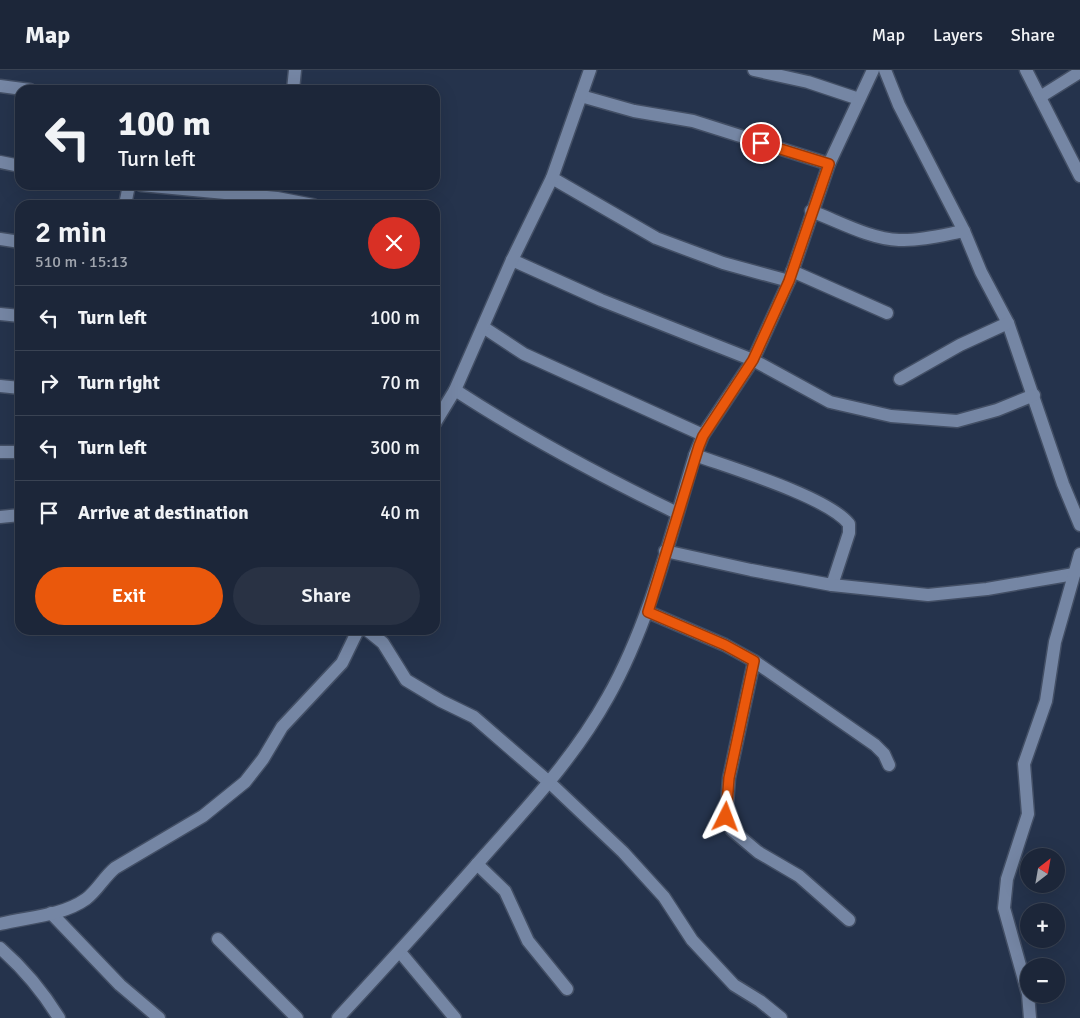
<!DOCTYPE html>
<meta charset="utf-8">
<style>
body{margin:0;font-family:Signika,sans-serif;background:#293244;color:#f1f3f6;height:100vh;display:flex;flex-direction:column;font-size:19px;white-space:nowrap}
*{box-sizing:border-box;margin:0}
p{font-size:16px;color:#a0a5ae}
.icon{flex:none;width:28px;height:28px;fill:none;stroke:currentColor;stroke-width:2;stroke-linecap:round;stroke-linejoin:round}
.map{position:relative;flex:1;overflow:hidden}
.drawer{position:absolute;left:15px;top:130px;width:425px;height:435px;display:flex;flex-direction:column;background:#1c2639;border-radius:15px;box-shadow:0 5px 20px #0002,0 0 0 1px #3a4353}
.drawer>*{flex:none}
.guide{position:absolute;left:15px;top:15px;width:425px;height:105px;border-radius:15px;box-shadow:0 5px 20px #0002,0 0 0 1px #3a4353;background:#1c2639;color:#f1f3f6;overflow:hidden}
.needle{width:32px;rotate:31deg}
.fabs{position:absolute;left:1020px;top:778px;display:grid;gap:10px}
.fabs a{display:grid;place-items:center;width:45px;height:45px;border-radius:50%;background:#1c2639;box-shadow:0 5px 20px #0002,0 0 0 1px #3a4353;font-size:25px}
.pin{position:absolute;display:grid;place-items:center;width:42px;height:42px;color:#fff;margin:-21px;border:2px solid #fff;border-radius:50%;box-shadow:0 1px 5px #0007}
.me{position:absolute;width:55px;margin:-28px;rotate:3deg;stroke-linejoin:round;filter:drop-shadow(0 0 4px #0008)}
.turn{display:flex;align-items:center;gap:18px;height:105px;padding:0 20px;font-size:22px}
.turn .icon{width:65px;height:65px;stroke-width:2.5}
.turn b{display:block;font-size:35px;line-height:42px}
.round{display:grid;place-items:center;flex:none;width:52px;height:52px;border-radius:26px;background:#293244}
.summary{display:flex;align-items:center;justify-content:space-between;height:85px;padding:0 20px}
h1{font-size:30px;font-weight:600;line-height:38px}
.cta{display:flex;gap:10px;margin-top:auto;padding:10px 20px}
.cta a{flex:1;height:58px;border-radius:30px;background:#ea580c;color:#fff;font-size:20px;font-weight:600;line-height:58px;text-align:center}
.cta a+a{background:#293244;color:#f1f3f6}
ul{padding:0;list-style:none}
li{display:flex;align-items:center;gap:15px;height:65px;padding:0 20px;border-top:1px solid #3a4353}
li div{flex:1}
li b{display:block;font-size:19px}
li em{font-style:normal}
header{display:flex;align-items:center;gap:30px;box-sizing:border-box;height:70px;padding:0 25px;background:#1c2639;border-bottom:1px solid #3a4353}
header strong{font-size:24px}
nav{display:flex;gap:28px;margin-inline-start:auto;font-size:18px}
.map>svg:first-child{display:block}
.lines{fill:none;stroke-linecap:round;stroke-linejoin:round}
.minor-casing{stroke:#434f65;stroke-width:15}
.minor{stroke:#7586a4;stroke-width:12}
.route-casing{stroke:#983908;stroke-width:12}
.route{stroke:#ea580c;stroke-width:9}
</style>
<header>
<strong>Map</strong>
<nav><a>Map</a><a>Layers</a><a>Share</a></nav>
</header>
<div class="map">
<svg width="1080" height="948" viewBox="0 0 1080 948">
<rect width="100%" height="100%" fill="#25334c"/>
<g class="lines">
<g class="minor-casing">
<g id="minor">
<path d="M 754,0 L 808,12 L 859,29"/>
<path d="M 885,0 L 899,35 L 964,161 L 981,202 L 1008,253 L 1063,414 L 1080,455"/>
<path d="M 1026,0 L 1080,106"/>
<path d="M 0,16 L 30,20"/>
<path d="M 293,20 L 295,0"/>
<path d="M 581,26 L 634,41 L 693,51 L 829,94"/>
<path d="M 1040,27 L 1080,2"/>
<path d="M 0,92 L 20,96"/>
<path d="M 552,108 L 656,168 L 723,193 L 789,211"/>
<path d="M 141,115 L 277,128 L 313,135"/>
<path d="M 125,135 L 129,115"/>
<path d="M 811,141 C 838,151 870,169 899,170 C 921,171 943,165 964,161"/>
<path d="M 0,169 L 20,172"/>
<path d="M 512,190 L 601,230 L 753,290 L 830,332 L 891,346 L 957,351 L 997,340 L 1034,325"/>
<path d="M 792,201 L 887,243"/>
<path d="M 0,244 L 20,246"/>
<path d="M 483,257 L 524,284 L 703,365"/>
<path d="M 900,309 L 960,275 L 1008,253"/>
<path d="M 0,316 L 20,318"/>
<path d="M 455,320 C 527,367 601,406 677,443"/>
<path d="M 435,353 L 455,320 L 512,190 L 552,108 L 590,0"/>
<path d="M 0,382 L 20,382"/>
<path d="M 695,385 C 731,398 828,427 849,454 L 849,463 L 832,515"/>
<path d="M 0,447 L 20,445"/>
<path d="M 665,481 L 751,500 L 832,515 L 928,525 L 987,519 L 1074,504"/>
<path d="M 648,542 L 725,575 L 754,591 L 875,675 L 884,684 L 889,695"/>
<path d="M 367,560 L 383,573 L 406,610 L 441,631 L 474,647 L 549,712 L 623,782 L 664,827 L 692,870 L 734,915 L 760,931 L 781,948"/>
<path d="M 754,591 L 729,708 L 726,747 L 732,760 L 758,782 L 799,806 L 849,850"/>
<path d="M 477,794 L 505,821 L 528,871 L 567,919"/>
<path d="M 51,843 L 120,915 L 159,948"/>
<path d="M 0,854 C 28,847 62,846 86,829 C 97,821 104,807 115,798 L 203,746 L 245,712 L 263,689 L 282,657 L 342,593 L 358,560"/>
<path d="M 218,869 L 297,948"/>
<path d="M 0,878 C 23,898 43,922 59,948"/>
<path d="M 400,882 L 455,948"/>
<path d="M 338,948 C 388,894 437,840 485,785 C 531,733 574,688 608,627 C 650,552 670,467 695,385 L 703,365 L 753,290 L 789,211 L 829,94 L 873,0"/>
<path d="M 1030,948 L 1028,924 L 1004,838 L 1007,809 L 1028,744 L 1024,694 L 1046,631 L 1055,572 L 1080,484"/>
</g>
</g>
<use href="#minor" class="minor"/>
</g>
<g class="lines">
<g class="route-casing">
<path id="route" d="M 726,747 L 729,708 L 754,591 L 725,575 L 648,542 L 699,376 L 703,366 L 753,290 L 789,211 L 829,94 L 761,73"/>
</g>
<use href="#route" class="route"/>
</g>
</svg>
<div class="fabs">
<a><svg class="needle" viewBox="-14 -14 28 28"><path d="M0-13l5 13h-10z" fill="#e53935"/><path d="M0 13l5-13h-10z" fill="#a0a5ae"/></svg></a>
<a>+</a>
<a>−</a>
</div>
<div class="pin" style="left:761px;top:73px;background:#d93025"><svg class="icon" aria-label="arrive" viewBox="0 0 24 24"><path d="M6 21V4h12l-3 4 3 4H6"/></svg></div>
<svg class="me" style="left:726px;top:747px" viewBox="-20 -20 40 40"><path d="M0-17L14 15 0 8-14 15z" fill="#ea580c" stroke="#fff" stroke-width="4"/></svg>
<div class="guide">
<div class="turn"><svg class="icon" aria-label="left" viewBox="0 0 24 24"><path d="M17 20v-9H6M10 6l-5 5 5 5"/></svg><div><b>100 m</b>Turn left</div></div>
</div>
<section class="drawer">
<div class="summary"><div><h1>2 min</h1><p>510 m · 15:13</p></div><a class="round" style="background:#d93025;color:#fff"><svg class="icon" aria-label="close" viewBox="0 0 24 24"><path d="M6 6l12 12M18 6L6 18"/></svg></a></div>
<ul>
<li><svg class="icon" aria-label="left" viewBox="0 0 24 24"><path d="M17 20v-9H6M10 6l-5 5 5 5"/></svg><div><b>Turn left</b></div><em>100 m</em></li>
<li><svg class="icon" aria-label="right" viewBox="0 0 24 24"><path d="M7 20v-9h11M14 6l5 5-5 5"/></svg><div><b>Turn right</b></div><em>70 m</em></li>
<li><svg class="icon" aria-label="left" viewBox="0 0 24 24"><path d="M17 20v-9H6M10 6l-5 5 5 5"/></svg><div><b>Turn left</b></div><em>300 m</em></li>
<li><svg class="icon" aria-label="arrive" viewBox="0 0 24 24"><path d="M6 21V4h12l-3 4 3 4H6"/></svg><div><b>Arrive at destination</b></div><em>40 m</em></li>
</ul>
<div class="cta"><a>Exit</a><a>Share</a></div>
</section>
</div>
